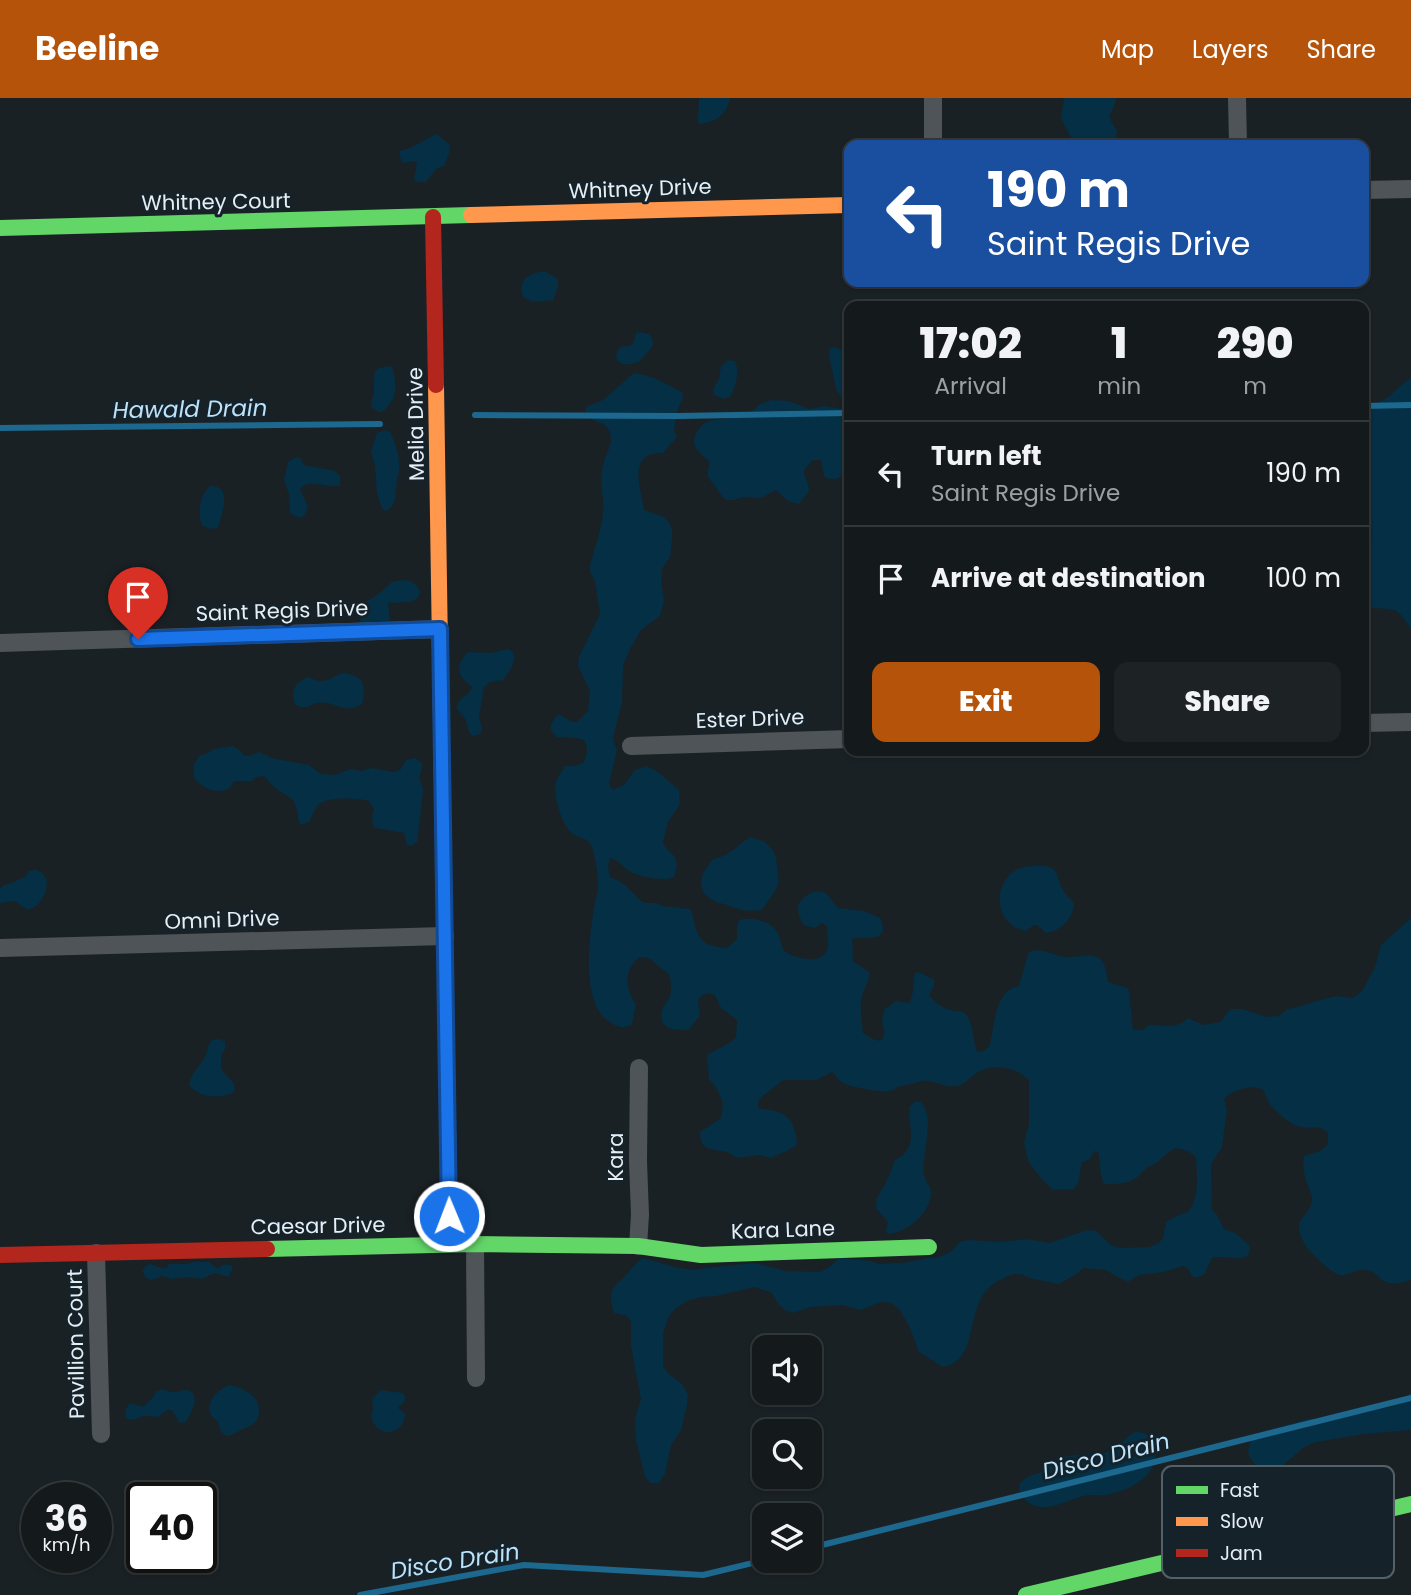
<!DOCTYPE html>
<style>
body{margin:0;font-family:Poppins,sans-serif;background:#1d2225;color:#f1f3f6;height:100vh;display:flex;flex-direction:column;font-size:26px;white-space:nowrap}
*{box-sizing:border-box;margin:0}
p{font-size:23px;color:#9da0a3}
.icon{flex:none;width:38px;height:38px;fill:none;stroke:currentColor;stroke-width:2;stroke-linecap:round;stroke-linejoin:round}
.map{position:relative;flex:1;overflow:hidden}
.panel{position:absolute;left:844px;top:203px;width:525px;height:455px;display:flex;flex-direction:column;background:#14191c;border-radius:14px;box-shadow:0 2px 5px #0004,0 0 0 2px #33383b}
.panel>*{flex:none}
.guide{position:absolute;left:844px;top:42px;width:525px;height:147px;border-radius:14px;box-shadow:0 2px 5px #0004,0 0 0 2px #33383b;background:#1a4fa0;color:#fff;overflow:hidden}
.tools{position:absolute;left:752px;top:1237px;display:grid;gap:14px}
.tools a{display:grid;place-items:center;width:70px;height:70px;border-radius:14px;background:#14191c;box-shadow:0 2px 5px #0004,0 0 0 2px #33383b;font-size:35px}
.speed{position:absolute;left:21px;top:1384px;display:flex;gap:14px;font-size:35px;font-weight:700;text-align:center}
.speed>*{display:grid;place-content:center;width:91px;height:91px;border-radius:50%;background:#14191c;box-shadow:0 2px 5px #0004,0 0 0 2px #33383b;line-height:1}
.speed small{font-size:18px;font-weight:400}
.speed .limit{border:4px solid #111;border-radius:10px;background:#fff;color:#111}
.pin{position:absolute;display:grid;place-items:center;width:60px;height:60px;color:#fff;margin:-72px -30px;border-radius:50% 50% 50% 0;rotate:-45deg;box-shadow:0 0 7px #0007}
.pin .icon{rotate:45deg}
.me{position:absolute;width:77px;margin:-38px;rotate:359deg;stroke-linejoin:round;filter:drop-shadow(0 0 5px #0008)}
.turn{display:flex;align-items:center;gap:24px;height:147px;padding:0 28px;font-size:32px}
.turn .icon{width:91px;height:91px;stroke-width:2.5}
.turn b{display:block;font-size:49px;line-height:60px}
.eta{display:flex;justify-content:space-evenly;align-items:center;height:119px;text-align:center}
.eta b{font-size:42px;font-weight:800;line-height:49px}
.action{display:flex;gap:14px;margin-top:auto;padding:14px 28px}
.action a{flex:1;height:80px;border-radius:14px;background:#b45309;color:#fff;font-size:28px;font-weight:800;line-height:80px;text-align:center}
.action a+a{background:#1d2225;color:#f1f3f6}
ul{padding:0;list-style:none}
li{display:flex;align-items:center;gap:21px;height:105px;padding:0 28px;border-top:2px solid #33383b}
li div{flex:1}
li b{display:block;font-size:26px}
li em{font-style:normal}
header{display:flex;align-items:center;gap:42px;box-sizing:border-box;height:98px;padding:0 35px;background:#b45309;color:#fff}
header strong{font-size:33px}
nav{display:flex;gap:38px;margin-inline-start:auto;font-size:24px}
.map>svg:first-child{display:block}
.green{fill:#042f44}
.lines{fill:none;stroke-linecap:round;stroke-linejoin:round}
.stream{stroke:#1d688e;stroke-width:6}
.street{stroke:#4f5458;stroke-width:18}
.fast{stroke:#63d668;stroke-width:16}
.slow{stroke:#ff974d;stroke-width:16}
.jam{stroke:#b3261e;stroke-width:16}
.route-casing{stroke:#114b97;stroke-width:18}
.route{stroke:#1a73e8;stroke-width:12}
.labels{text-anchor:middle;stroke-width:6;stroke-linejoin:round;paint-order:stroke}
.street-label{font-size:21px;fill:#e6eef4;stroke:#15222a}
.water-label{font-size:23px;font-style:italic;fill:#bde3fb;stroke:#15222a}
.key{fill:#15222a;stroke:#545f67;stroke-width:2}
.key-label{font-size:19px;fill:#e6eef4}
</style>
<header>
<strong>Beeline</strong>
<nav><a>Map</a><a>Layers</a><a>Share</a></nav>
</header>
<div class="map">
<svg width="1411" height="1497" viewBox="0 0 1411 1497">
<rect width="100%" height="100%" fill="#1a2125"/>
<g class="green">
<path d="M 699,0 L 730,0 C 726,18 718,22 701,26 L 698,25 Z"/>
<path d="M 1064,0 L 1116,0 C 1113,21 1103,11 1117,33 L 1115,44 L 1113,47 L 1078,47 L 1071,39 L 1061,21 Z"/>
<path d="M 436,36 L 449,46 L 450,53 L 444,68 L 436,71 L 426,84 L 417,84 L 414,82 L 417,65 L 414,63 L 403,65 C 400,61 399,57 400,53 L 410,50 Z"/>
<path d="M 540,174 L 546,174 L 558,181 L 558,189 L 553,202 L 532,204 L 523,199 C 518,183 526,177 540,174 Z"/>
<path d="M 639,234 L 649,236 L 652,240 L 653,247 C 643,261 639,268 621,266 L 616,260 C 618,242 627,253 633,245 C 634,245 636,236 636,235 Z"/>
<path d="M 834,249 L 841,251 L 849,260 L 849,299 L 841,299 C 835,291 835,286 833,276 C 831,267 829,261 829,251 Z"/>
<path d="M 728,262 L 735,263 C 740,273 736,289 730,299 L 723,301 L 714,297 L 713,291 L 719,281 L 721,268 Z"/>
<path d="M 392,268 C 397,287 399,300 382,314 L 379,314 L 371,309 C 371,302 374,298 374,291 C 375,274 370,270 392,268 Z"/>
<path d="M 634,275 C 652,277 667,286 683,295 C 683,303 680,305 678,311 C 676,318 675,326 674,334 L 677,339 L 663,355 C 626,355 641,389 644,412 L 662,418 L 668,423 L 672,431 L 672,442 L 670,459 L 662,471 L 661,484 L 664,502 L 660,518 L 641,532 L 630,551 L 623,568 L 622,604 L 613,641 L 617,652 L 609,686 L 612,692 L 624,687 L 635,672 L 647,668 L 658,674 L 679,692 L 680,706 L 668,724 L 663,744 L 665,749 L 675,759 L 677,768 L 674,779 C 663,784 640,779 629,773 C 622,768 619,762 610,760 L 608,768 L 610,779 L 623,785 L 640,802 L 645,805 L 657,805 L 662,808 L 690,811 C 694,817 693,821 695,828 C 700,847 710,848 727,850 L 737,841 L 737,829 L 739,822 C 752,818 773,823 779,837 C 781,843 781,848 784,853 C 794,860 821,868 827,852 C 829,846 827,835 827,828 L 822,825 L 815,830 L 804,827 C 801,822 798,817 798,811 C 798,801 813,790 823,794 C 830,796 832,805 838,810 L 864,813 L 880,820 C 892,847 864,837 852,841 L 853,863 L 870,875 C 869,884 864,890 862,898 C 859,910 862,923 863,935 C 871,941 886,950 884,931 C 883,929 882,927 882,925 C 882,923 884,913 884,912 L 896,903 L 909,905 C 915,896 912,885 915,875 L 919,874 L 934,882 L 934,888 L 929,897 C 933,902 941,909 947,911 C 955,915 963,910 968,919 C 973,929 973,942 977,953 C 983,955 986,952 990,947 C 994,929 995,891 1019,888 L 1028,856 L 1031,853 C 1048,851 1049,856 1064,859 C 1074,861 1094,852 1102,863 C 1106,868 1107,878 1108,884 L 1127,890 L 1129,893 L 1133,932 L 1143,932 L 1148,927 C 1163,927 1176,932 1188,920 L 1203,927 L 1221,924 L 1230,911 L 1242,911 L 1267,919 L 1279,918 L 1286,912 L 1328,900 L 1337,898 L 1353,900 L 1362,893 L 1375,869 L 1381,847 L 1411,820 L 1411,1182 C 1403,1184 1392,1188 1384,1183 C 1377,1179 1375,1173 1366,1172 C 1356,1170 1349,1178 1340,1177 C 1332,1176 1308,1153 1304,1145 C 1302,1142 1299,1133 1299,1129 C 1299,1118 1312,1115 1312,1100 C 1312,1094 1308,1091 1307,1085 C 1304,1077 1302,1066 1304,1058 L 1320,1053 L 1328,1046 L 1328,1035 C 1316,1024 1309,1033 1297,1028 C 1289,1025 1272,1011 1268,1003 C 1268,1003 1264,994 1264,993 C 1256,984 1230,993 1224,1001 L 1227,1012 L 1222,1049 L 1211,1066 L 1212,1112 L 1216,1115 L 1224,1131 L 1235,1135 L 1250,1148 C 1250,1170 1228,1155 1212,1160 L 1204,1177 L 1195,1180 L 1191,1177 L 1188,1170 L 1183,1168 L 1164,1174 L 1139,1177 L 1128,1184 L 1105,1172 L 1083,1170 L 1078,1175 L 1059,1186 C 1051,1184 1042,1183 1033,1181 C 1027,1179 1023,1176 1017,1176 C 1012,1176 1007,1178 1002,1181 C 959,1200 985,1261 943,1269 L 919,1254 L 909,1228 L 900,1212 L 891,1205 L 881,1204 L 861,1212 L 843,1207 L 811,1209 L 793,1215 L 785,1212 L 779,1207 L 772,1195 L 755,1189 L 716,1198 L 701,1199 L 687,1203 L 675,1211 L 669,1218 L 663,1235 L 663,1268 L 669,1276 L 682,1286 L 688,1297 L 687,1307 L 681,1332 L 671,1347 L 665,1376 L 659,1385 L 651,1385 L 645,1379 L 636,1342 L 635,1321 L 641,1301 L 631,1248 L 631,1224 L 627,1218 L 614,1215 C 607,1192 612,1191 627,1176 C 632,1170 636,1164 643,1160 C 661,1164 687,1176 704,1170 L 755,1165 L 786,1173 L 820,1174 L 832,1167 L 839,1160 L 870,1163 L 879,1166 L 903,1165 L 928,1160 L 939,1159 L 950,1154 L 960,1144 L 968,1142 L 1000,1144 L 1027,1141 L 1050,1145 L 1087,1132 L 1096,1133 L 1111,1147 L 1120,1150 L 1149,1149 L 1158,1146 L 1163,1140 L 1166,1124 L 1181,1116 L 1188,1114 C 1200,1097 1197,1079 1196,1059 C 1167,1037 1169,1064 1147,1069 C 1134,1086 1125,1086 1104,1086 C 1099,1076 1101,1065 1098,1054 L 1095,1053 L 1089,1062 L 1082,1064 L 1078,1085 L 1074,1091 L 1053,1092 L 1040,1079 L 1028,1063 L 1024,1044 L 1029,1026 L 1029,983 C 1021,970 994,966 980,973 C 972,977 967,985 958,988 C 946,991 933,981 921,983 C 915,984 917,985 911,986 C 907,987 903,987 900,988 C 897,989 894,992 890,993 C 884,995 849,989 843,985 C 839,983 836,977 832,974 L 816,982 L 783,982 L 759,1001 L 758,1010 C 764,1012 770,1012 776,1013 C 792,1018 796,1031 797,1046 L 793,1050 L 771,1060 L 759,1057 L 737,1060 C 733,1057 730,1055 726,1054 C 712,1050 700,1054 700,1034 L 721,1020 L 723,1005 L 717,991 L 709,981 L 707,959 L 708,956 L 730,945 L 736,939 L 737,922 L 721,910 L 715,897 C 708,894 702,895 698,902 L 700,918 L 688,932 C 674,932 658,932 662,912 C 663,907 668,904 670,898 C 672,891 671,883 669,876 C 656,869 655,859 640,859 C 623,872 625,890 636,906 L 632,926 C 624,932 616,929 608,923 C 581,904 589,839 594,810 C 595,802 599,792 598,784 C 598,776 594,752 591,747 C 586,739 580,741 573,736 C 562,728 551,694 557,681 C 559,677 563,673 565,668 L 575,668 L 583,665 C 587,657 589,650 584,642 L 576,640 L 557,639 L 551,632 L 551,626 L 557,617 C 565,617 569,625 577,624 L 588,613 L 590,593 L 578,568 L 579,559 L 600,516 L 595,483 L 590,474 L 590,468 C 594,451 601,433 603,415 C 605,400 599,386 602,372 C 603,360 614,347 610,335 C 605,319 589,329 585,310 C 592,306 601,304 607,299 C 616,291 624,283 634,275 Z"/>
<path d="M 1411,280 L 1411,531 C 1394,502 1390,515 1363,508 L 1363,451 L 1371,442 L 1372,433 L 1368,428 L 1363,426 L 1363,307 C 1388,307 1393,291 1411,280 Z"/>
<path d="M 771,302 L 788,303 L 810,311 L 824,308 L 849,312 L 849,363 L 845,375 C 839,381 832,384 824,378 L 821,362 L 813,362 L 804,372 C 804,381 809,383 809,393 L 799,406 L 788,403 L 776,392 L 761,400 L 742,399 L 734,402 L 725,402 L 708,379 C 707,373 710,369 709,363 C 700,355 690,349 696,336 C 704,319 715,323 730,320 C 734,319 748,315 751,313 C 757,311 755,310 760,306 C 762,306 769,303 771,302 Z"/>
<path d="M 385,332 L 390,334 C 396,346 400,358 399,373 C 398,378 396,384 396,390 C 396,400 395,409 385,413 L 382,410 L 377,396 L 375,368 L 371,354 L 377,335 Z"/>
<path d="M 297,359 L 301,361 L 304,367 L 335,373 L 340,378 L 340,388 C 324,390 310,380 300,391 L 308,409 L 304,418 L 299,420 L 290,415 L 289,396 L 284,382 L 288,364 Z"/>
<path d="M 210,388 C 233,386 222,416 218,430 L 210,431 L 203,428 C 196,417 200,397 210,388 Z"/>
<path d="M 403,482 C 412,482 416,486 420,493 L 418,500 L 410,504 L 388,505 L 390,522 L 385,527 L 360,528 L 361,514 L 367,503 L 376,498 L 392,484 Z"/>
<path d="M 508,551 C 522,556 510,573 503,582 L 490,584 L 484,589 L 479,619 L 482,631 L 481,636 L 472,638 L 468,632 L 466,622 L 457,611 C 457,599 468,600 472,589 C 469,586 466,584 463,581 C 455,571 461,561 468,554 L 491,555 Z"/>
<path d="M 343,575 C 363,577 367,587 362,606 C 341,620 331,595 307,609 L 300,609 L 295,606 C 290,592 295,584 309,579 C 325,588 328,580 343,575 Z"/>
<path d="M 233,648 L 242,654 L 243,657 L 249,658 L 259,654 L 272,660 L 309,667 L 321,676 L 330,677 L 338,676 L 350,671 L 362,673 L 372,670 L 394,674 L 400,672 L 406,662 L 415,660 L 422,665 C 423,671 419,676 420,682 C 421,686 423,689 423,694 L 417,744 L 411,748 L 407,747 L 404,735 L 375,730 L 373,728 L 372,718 L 374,712 L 369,703 C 357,700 326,698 317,708 C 314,713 312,719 309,724 L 302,727 L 299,725 C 295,694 292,704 272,687 C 269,684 267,681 264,678 L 256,679 L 252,683 L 234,683 L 229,691 C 215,696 204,691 194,680 L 194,666 L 200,657 L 206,656 L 214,651 Z"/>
<path d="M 750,739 L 763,743 L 769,748 L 774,754 L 776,759 L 779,784 L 775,793 L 762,812 C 746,814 739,812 724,806 C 721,805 717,805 714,803 C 693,792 701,775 713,761 C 729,759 737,747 750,739 Z"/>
<path d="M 1044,768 C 1060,770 1056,779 1062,790 C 1065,796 1070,801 1074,805 C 1074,819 1060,834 1046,835 L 1037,827 L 1034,827 L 1026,833 C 994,828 992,785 1016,772 C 1024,767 1035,768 1044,768 Z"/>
<path d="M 36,772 C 57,778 43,809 30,811 C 25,812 20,806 15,803 L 0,805 L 0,791 L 2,788 L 14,784 L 26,778 L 29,773 Z"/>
<path d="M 220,941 L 225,944 L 225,951 L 221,957 L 221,971 L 234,986 L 235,993 C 222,1002 199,1000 189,987 C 193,972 198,971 205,959 C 208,953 207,948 212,942 Z"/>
<path d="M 914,1004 L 921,1004 C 934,1019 925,1045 924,1063 C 923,1068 923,1075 925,1080 C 926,1085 931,1088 931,1094 C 931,1115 906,1136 887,1136 L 886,1132 L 888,1124 L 876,1110 L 877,1100 L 887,1083 L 895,1062 C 919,1050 909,1031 909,1010 Z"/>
<path d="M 193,1164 L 209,1164 L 215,1169 L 219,1170 C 222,1166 226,1166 231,1167 L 233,1171 L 228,1179 L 215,1175 L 202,1181 L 188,1179 L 172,1181 L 162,1178 L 152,1182 L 147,1181 L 142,1173 C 151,1159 155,1171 166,1170 L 169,1166 L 188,1166 Z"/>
<path d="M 229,1287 C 244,1290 261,1298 259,1316 C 258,1320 257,1323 253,1326 C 251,1328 245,1330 243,1331 C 237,1334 233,1337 227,1338 L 221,1334 C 220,1331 219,1327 217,1323 C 214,1319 211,1319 210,1314 C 207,1302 219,1291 229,1287 Z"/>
<path d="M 162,1291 C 166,1292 170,1294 173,1294 C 179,1295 185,1290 190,1293 C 201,1299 190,1317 186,1324 L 180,1325 C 176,1321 175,1313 169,1311 L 158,1319 C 153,1319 149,1317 144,1318 C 136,1320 134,1324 126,1320 L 125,1313 L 129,1306 C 136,1305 140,1310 145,1308 C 147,1302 155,1302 155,1294 Z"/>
<path d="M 381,1292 L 403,1295 L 405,1299 L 405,1303 L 398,1310 L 405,1316 C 405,1334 381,1344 371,1320 L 373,1311 L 372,1301 Z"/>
<path d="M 1411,1295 L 1411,1332 L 1363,1336 L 1316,1344 L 1303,1350 L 1282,1368 L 1272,1372 L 1263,1372 L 1256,1368 L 1249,1358 L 1248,1353 L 1251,1342 L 1257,1336 L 1266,1333 L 1308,1321 L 1324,1321 L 1394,1308 Z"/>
<path d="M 1137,1333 L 1153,1339 C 1165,1374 1136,1391 1106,1397 C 1099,1398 1092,1396 1084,1398 C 1066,1402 1045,1417 1028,1404 C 1021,1399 1019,1394 1019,1386 L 1027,1379 L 1047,1372 C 1059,1350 1089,1360 1110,1353 C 1122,1349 1124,1338 1137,1333 Z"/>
</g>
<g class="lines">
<g class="stream">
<path d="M 1363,308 L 1411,307"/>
<path d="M 475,317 L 678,318 L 849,315"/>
<path d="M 0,330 L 380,326"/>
<path d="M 810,1450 L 1411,1300"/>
<path d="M 360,1497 L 524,1467 L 703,1477 L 765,1462"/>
</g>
<g class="street">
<path d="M 933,0 L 933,47"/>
<path d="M 1237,0 L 1238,47"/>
<path d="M 1363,92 L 1411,91"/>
<path d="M 0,545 L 440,531"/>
<path d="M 1363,625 L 1411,624"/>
<path d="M 631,648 L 849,641"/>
<path d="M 0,850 L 445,838"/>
<path d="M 475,1146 L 476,1280"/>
<path d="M 638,1148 L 640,1117 L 638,1063 L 639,970"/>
<path d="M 96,1155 L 101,1336"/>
</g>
<g class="fast">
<path d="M 0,130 L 471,117"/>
<path d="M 442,683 L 450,1146"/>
<path d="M 267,1151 L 475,1146 L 638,1148 L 701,1157 L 929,1149"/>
<path d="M 1026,1497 L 1411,1406"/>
</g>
<g class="slow">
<path d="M 471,117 L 849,107"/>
<path d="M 436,287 L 442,683"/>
</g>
<g class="jam">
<path d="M 433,119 L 436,287"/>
<path d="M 0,1157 L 267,1151"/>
</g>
</g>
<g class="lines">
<g class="route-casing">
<path id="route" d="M 138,541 L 440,531 L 449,1118"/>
</g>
<use href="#route" class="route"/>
</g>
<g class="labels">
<g class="street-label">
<text transform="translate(640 91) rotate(-2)" y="7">Whitney Drive</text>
<text transform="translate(216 104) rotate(-1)" y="7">Whitney Court</text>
<text transform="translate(416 326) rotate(-91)" y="7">Melia Drive</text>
<text transform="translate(282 513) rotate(-2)" y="7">Saint Regis Drive</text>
<text transform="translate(750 621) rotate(-2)" y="7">Ester Drive</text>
<text transform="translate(222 822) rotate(-2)" y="7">Omni Drive</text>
<text transform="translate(616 1059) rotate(-90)" y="7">Kara</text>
<text transform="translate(318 1128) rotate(-1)" y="7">Caesar Drive</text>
<text transform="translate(783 1132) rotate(-2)" y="7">Kara Lane</text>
<text transform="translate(76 1246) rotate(-91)" y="7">Pavillion Court</text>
</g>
<g class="water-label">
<text transform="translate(190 311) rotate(-1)" y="8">Hawald Drain</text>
<text transform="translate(1106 1358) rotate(-14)" y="8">Disco Drain</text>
<text transform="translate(455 1463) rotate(-9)" y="8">Disco Drain</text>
</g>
</g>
<rect x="1162" y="1368" width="232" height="112" rx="10" class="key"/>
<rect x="1176" y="1388" width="32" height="8" fill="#63d668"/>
<rect x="1176" y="1419" width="32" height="9" fill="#ff974d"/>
<rect x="1176" y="1451" width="32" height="8" fill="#b3261e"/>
<g class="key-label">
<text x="1220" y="1399">Fast</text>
<text x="1220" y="1430">Slow</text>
<text x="1220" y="1462">Jam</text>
</g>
</svg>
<div class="tools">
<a><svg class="icon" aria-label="sound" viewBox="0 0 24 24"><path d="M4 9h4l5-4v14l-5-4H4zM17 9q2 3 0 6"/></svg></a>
<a><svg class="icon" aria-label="search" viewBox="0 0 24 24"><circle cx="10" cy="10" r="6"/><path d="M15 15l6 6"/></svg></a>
<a><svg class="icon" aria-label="layers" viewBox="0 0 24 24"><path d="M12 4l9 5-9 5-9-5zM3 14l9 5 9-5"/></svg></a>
</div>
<div class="speed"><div>36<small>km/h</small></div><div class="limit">40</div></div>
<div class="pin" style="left:138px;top:541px;background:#d93025"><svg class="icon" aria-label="arrive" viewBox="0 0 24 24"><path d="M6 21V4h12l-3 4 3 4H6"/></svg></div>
<svg class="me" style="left:449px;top:1118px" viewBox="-20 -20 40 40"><circle r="17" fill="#1a73e8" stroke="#fff" stroke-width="3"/><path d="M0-11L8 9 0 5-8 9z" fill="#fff"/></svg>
<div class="guide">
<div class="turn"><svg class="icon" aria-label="left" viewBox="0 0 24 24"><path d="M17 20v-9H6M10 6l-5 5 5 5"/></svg><div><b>190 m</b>Saint Regis Drive</div></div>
</div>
<section class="panel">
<div class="eta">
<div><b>17:02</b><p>Arrival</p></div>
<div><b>1</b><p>min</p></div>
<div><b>290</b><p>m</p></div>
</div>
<ul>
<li><svg class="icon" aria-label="left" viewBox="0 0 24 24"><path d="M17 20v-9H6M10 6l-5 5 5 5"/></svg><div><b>Turn left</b><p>Saint Regis Drive</p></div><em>190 m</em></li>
<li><svg class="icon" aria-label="arrive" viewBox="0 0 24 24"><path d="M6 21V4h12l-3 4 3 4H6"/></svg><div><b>Arrive at destination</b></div><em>100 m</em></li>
</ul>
<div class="action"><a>Exit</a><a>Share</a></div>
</section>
</div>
